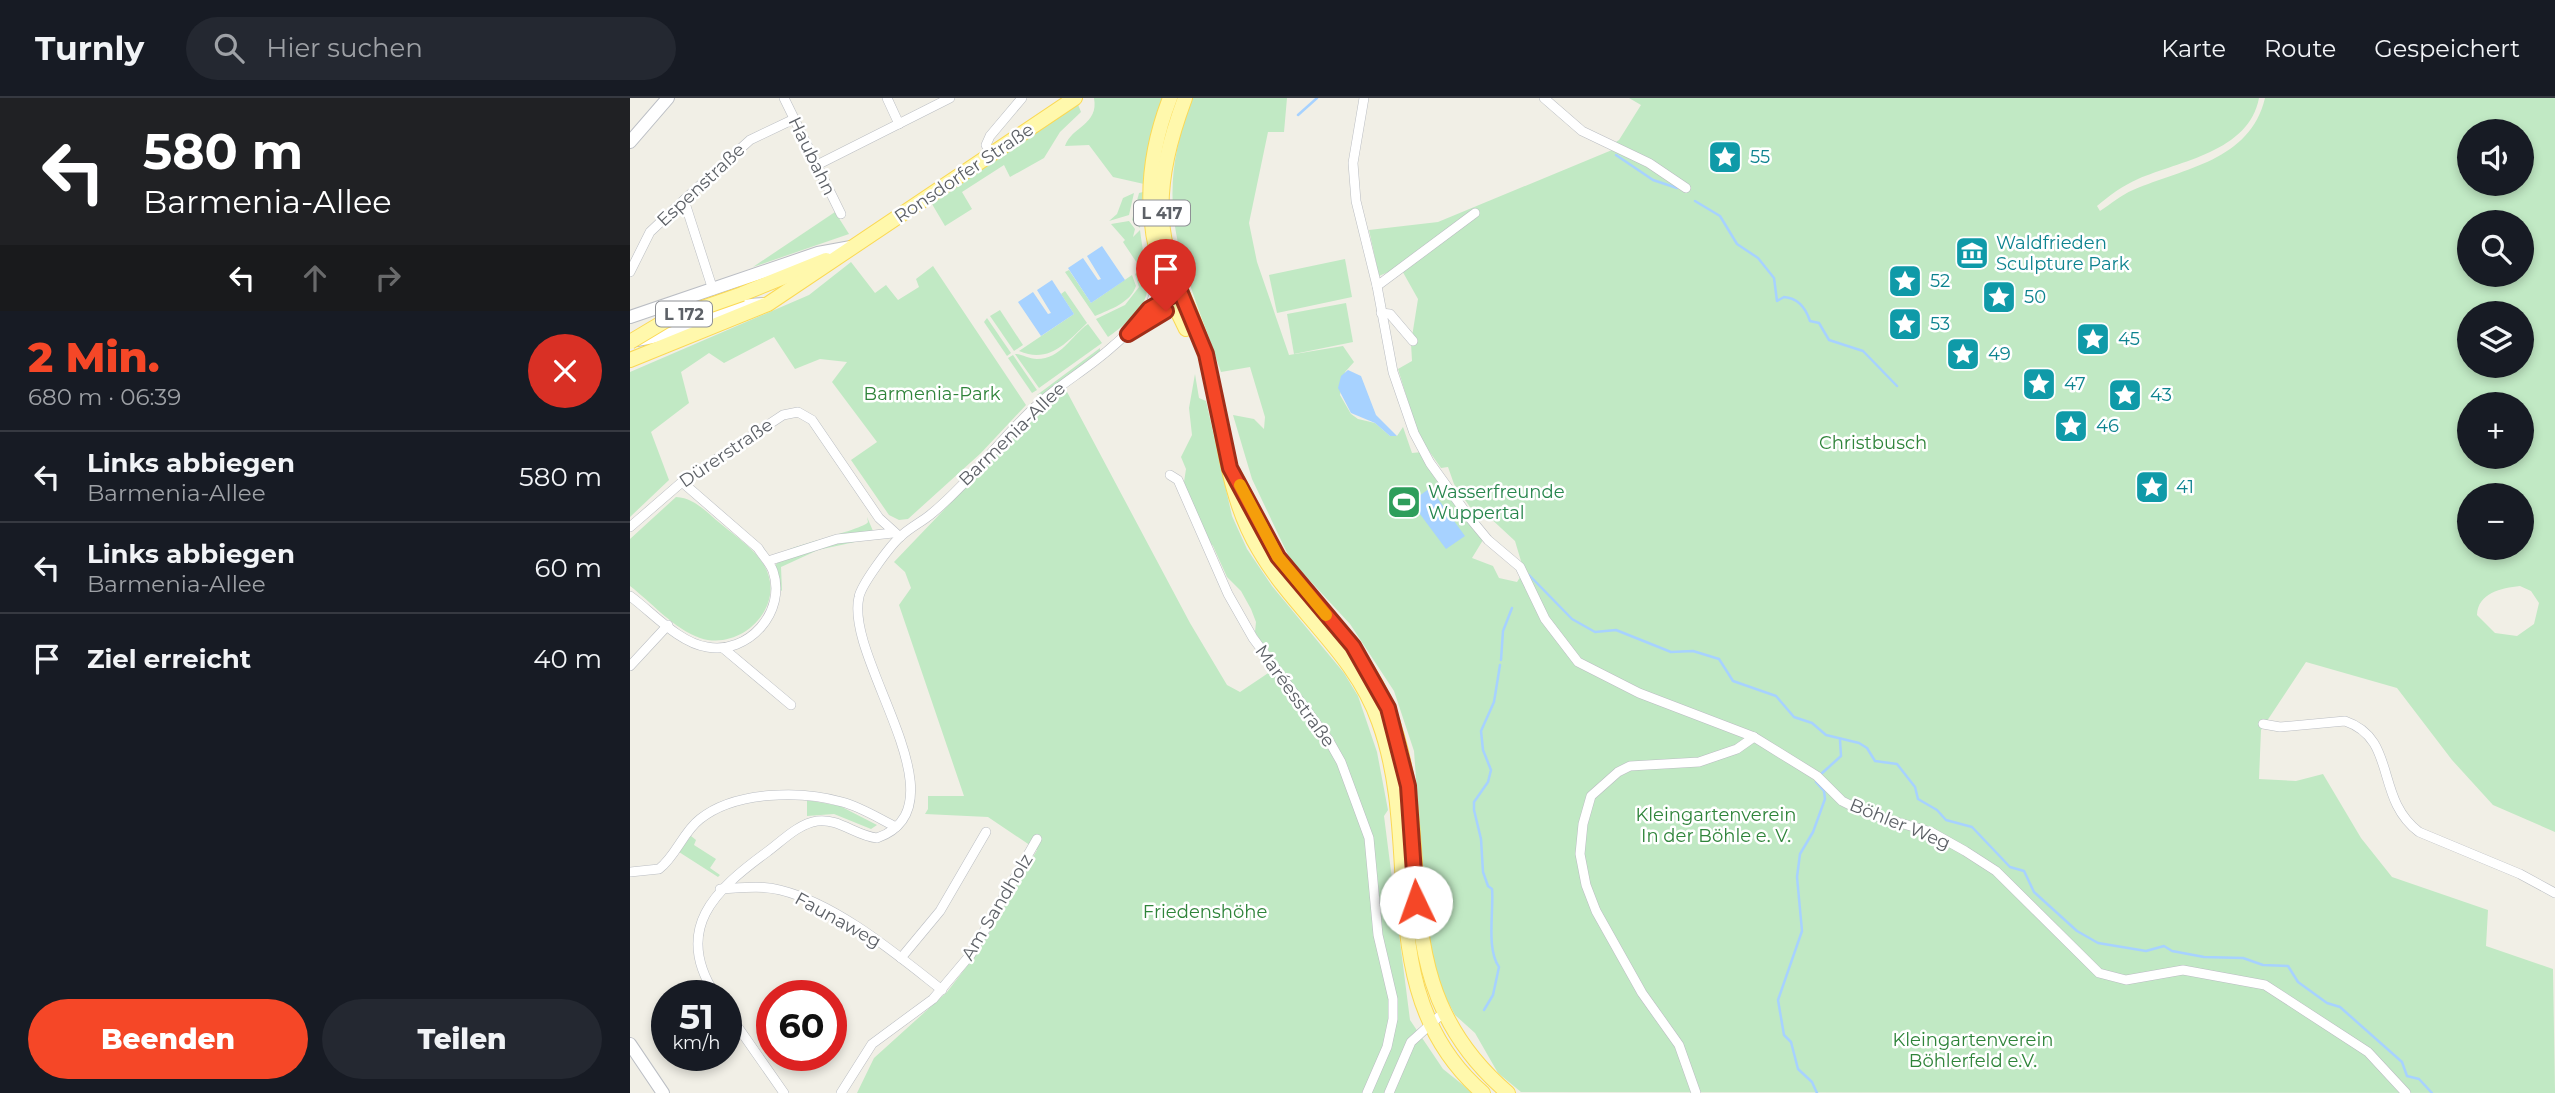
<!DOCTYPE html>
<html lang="de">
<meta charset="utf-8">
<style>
body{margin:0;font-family:Montserrat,sans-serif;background:#242831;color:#f1f3f6;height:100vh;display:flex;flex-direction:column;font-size:26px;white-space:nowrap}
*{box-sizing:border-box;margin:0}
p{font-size:23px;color:#9ea1a6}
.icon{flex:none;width:38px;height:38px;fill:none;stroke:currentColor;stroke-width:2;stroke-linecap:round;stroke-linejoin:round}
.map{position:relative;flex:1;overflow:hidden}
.sheet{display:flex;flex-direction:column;background:#171b24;width:630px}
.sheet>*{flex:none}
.guide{background:#202124;color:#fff;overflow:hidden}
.fabs{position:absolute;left:1827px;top:21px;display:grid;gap:14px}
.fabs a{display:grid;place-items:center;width:77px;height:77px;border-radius:50%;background:#171b24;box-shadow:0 4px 10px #0003;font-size:35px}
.speed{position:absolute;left:21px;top:882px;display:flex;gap:14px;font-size:35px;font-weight:700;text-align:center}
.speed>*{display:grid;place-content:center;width:91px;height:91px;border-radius:50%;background:#171b24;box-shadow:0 4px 10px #0003;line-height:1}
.speed small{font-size:18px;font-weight:400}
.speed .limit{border:10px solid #d22;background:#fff;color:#111}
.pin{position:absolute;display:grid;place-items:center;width:60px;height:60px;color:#fff;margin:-72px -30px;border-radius:50% 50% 50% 0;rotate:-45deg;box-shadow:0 0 7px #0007}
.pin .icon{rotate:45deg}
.me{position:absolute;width:77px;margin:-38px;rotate:357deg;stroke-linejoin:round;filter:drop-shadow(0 0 5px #0008)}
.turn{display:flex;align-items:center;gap:24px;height:147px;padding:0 28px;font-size:32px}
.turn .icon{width:91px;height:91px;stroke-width:2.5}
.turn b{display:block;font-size:49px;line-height:60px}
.lanes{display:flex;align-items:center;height:66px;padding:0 28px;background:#0003;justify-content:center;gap:35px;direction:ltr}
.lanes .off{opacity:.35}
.round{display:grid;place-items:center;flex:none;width:74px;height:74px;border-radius:37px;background:#242831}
.head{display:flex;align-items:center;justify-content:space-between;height:119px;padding:0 28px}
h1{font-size:42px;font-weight:800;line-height:52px;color:#f54727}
.cta{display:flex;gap:14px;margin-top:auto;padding:14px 28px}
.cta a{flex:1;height:80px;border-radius:42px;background:#f54727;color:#fff;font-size:28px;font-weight:800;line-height:80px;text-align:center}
.cta a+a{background:#242831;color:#f1f3f6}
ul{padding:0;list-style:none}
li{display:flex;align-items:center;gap:21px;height:91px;padding:0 28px;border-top:2px solid #363941}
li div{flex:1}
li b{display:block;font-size:26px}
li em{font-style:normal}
header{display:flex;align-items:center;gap:42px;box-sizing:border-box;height:98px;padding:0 35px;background:#171b24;border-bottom:2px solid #363941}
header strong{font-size:33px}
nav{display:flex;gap:38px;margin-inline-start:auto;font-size:24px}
.search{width:490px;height:63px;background:#242831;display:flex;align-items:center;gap:18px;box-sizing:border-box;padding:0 24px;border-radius:38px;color:#9ea1a6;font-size:26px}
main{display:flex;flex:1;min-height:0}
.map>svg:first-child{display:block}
.green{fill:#c1e9c4;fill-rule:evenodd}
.water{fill:#a7d2ff}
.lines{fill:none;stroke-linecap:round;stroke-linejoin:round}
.stream{stroke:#a7d2ff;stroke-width:2.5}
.street-casing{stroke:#babdc2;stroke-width:10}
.secondary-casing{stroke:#bbbec4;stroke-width:14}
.primary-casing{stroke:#fbd954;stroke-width:16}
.street{stroke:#fff;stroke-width:9}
.secondary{stroke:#fff;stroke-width:12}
.primary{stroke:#fff8ac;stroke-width:14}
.primary-bridge-casing{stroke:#fbd954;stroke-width:16;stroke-linecap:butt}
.primary-bridge{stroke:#fff8ac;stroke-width:14}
.route-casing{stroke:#9f2e19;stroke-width:18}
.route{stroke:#f54727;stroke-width:12}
.slow{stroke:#f59e0b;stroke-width:12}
.labels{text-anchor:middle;stroke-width:5;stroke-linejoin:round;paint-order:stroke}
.shield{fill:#fff;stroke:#8e9095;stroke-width:2}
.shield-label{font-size:16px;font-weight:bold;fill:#5d6167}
.street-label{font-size:18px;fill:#5d6167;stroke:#fff}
.culture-label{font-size:18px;fill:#0d838f;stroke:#fff;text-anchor:start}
.park-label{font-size:18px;fill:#2f843a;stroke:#fff}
.leisure-label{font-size:18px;fill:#27864d;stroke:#fff;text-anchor:start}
</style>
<header>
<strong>Turnly</strong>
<div class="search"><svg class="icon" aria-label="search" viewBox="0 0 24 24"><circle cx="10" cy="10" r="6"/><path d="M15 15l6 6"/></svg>Hier suchen</div>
<nav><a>Karte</a><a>Route</a><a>Gespeichert</a></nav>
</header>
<main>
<section class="sheet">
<div class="guide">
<div class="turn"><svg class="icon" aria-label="left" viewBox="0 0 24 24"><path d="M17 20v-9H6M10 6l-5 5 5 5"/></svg><div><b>580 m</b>Barmenia-Allee</div></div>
<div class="lanes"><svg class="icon" aria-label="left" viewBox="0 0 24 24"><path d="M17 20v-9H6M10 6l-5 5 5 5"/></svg><svg class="icon off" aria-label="ahead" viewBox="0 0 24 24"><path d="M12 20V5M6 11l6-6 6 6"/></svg><svg class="icon off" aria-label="right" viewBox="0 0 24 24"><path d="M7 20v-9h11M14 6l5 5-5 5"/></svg></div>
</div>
<div class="head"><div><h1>2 Min.</h1><p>680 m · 06:39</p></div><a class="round" style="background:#d93025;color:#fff"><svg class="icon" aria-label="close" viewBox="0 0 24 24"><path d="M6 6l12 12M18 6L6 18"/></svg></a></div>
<ul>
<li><svg class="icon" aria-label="left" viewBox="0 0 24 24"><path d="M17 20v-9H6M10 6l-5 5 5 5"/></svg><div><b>Links abbiegen</b><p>Barmenia-Allee</p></div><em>580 m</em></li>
<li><svg class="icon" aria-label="left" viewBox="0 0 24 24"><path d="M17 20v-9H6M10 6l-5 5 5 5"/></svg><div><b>Links abbiegen</b><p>Barmenia-Allee</p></div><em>60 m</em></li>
<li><svg class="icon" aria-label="arrive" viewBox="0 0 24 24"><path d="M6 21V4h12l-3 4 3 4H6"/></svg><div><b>Ziel erreicht</b></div><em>40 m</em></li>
</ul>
<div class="cta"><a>Beenden</a><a>Teilen</a></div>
</section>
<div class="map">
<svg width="1925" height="995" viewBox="0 0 1925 995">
<rect width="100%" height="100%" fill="#f1efe6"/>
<g class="green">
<path d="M 464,0 L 534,0 L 514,86 L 483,79 L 459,47 L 435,48 C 442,28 469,27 464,0 Z"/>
<path d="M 563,0 L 657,0 L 654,34 L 638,34 L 619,125 L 627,164 L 659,257 L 713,248 L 724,264 L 715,274 L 710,297 L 721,316 L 728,321 L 745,325 L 760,338 L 767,338 L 773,329 L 782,355 L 792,354 L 853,442 L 842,460 L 863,468 L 869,480 L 887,484 L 894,473 L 885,443 L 857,417 L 840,409 L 824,386 L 818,369 L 811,370 L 789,339 L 768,271 L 782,263 L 781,245 L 788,201 L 770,169 L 749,178 L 739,132 L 808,124 L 982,52 L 981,47 L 989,42 L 1011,7 L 999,0 L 1629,0 C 1619,54 1549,63 1508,81 C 1492,88 1480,97 1467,108 L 1470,113 C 1481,106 1491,97 1503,92 C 1554,70 1620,63 1635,0 L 1925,0 L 1925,734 L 1863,707 L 1822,662 L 1767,590 L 1676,564 L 1631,632 L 1629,681 L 1666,683 L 1693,676 L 1731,740 L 1762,779 L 1858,812 L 1856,848 L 1923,871 L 1925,995 L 891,994 L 868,975 L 845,935 L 825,917 L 813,895 L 799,855 L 784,653 L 764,593 L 720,526 L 660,461 L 622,381 L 603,317 L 624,321 L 634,331 L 635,319 L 620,269 L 591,274 C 556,170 518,111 563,0 ZM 1839,33 L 1892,33 L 1892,86 L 1839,86 ZM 1839,124 L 1892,124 L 1892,177 L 1839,177 ZM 1839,215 L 1892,215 L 1892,268 L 1839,268 ZM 1839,306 L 1892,306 L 1892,359 L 1839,359 ZM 1839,397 L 1892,397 L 1892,450 L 1839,450 ZM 1890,488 L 1901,493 L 1909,505 L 1904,526 L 1887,538 L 1865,535 L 1847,517 C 1848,495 1871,490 1890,488 Z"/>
<path d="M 447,4 L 451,14 L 430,34 L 414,60 L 380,79 L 374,67 L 332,94 L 342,111 L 315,128 L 302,106 Z"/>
<path d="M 513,94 L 510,130 L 502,122 L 509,95 Z"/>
<path d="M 504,95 L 499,117 L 479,123 L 487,116 L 493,100 Z"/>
<path d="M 205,114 L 219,136 L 123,169 Z"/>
<path d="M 499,123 L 505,131 L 503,139 L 510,132 C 517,189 533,200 478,239 L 466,221 L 495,207 L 509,189 L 505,176 L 511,171 L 493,144 L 495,142 L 481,126 Z"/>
<path d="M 715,161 L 722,199 L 647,215 L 639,177 Z"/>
<path d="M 221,164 L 245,195 L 256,187 L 268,202 L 289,189 L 286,181 L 303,168 L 396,307 L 351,355 L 278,421 L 269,422 L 259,417 L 221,362 L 247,344 L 202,284 L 217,264 L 190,261 L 165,271 L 144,239 L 94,265 L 79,255 L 51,274 L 59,305 L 21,334 L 39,382 L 0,419 L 0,274 L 179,197 Z"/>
<path d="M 439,172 L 461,205 L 502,177 L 506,188 C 500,205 481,211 465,218 L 435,174 Z"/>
<path d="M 435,193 L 457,225 C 436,245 419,266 389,253 L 444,216 L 431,196 Z"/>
<path d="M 716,205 L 723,244 L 664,256 L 657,216 Z"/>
<path d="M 370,212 L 393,247 L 384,253 L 360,218 Z"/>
<path d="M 357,220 L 381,255 L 377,258 L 354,224 Z"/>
<path d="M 458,226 L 472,245 L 409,290 L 385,256 C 392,256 399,261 407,261 C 431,261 441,238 458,226 Z"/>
<path d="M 470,250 L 470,255 L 413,298 L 407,297 Z"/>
<path d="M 383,257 L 407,292 L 402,295 L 378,260 Z"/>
<path d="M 565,276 L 569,300 L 576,303 L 602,418 L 617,451 L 642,488 L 714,575 L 728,598 L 747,654 L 758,712 L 754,718 L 780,922 L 813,971 L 843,995 L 227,995 L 244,960 L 317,894 L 348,854 L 407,752 L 358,719 L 295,716 L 298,711 L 298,698 L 334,698 L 269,507 L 281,490 L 275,474 L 264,464 L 376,347 L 436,292 L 560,525 L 597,587 L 610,594 L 647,569 L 625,534 L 626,524 L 621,511 L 611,493 L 597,479 L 583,448 L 574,438 L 554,384 L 556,371 L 551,359 L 562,337 L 559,310 Z"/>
<path d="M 46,399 C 65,400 76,414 91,426 C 105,438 124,450 134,467 C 158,508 111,554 70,540 C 44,531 21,504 0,488 L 0,441 Z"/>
<path d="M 237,419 L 243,433 L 158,452 C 173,445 234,431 238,424 Z"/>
<path d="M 234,442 L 188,452 L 151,469 L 152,493 L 148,490 L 145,468 C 158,447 211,445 234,442 Z"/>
<path d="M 177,702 L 210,708 L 247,727 L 241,731 L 204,716 L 177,718 Z"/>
<path d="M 61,738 L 66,742 L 64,747 L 86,761 L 80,770 L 90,777 L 88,779 L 49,754 Z"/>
</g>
<g class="water">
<path d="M 472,148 L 495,182 L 461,205 L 438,170 L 453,160 L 468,182 L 471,181 L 457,158 Z"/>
<path d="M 422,182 L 444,216 L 411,238 L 388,204 L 403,194 L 418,216 L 421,215 L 407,192 Z"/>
<path d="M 718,272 L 731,278 L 746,317 L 767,338 L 760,338 L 745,325 L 721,315 L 708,290 L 711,278 Z"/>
<path d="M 800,390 L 835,438 L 816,451 L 781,404 Z"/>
</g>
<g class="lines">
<g class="stream">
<path d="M 668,17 L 687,0"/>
<path d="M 986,57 L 1023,82 L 1047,90"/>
<path d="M 1065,103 L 1090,118 L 1107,146 L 1128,160 L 1144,180 L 1147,203 L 1154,199 C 1168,200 1176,211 1180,223 L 1189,225 L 1199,242 L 1233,253 L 1267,288"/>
<path d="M 899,477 L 942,521 L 965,534 L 986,532 L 1041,554 L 1063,553 L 1089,561 L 1103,583 L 1146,598 L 1164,619 L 1182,625 L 1196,637 L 1229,645 L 1237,650 L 1245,663 L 1267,666 L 1285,689 L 1288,701 L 1307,712 L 1316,722 L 1342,729 L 1380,769 L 1394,773 L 1404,794 L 1447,833 L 1468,845 L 1516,853 L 1534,848 L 1542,853 L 1574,859 L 1613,860 L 1633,867 L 1658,868 L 1668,884 L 1697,905 L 1710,909 L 1772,964 L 1777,978 L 1789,981 L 1802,995"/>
<path d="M 871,562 L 873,533 L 882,510"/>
<path d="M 1190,677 L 1211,658 L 1210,642"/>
<path d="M 1186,684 L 1194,693 L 1195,701 L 1183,734 L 1170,756 L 1167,779 L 1172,833 L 1148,902 L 1154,937 L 1161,944 L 1168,971 L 1182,984 L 1187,995"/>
<path d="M 854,912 L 863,897 L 869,869 C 856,851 864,812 862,791 L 858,788 L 853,774 L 851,741 L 844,712 L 844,704 L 858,684 L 861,672 L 853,652 L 851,633 L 864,604 L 870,567"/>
</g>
<g class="street-casing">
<g id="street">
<path d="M 154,0 L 211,116"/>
<path d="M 257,0 L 269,26"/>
<path d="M 734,0 L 723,65 L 726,103 L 747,188 L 763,274 L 784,335 L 800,365 L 839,419 L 858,442 L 890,469 L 915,521 L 948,564 L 1009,595 L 1124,639 L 1187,678 L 1212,703 L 1236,715 L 1301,734 L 1335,753 L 1366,773 L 1469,875 L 1496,882 L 1553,872 L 1635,887 L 1738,954 L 1776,995"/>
<path d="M 914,0 L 952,33 L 1019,65 L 1056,90"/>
<path d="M 362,56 L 356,47 L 360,38 L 392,0"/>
<path d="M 187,67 L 320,0"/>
<path d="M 54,102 L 83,192"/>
<path d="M 0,174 L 20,134 L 54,102 L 120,42 L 164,21"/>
<path d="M 747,188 L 845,115"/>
<path d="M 519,211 L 525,194 L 526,165"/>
<path d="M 751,215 L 760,216 L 783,243"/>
<path d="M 498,236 L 550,206"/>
<path d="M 540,377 L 548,382 L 598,496 L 623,540 L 698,641 L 711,664 L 739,740 L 748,837 L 763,901 L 763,921 L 757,949 L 737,995"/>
<path d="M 0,429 L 52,384 L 153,317 L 168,314 L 182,322 L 249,420 L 270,439"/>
<path d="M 138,463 L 207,441 L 263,435"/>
<path d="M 0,498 C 22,514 49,545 77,549 C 118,557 157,514 143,473 C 140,465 133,458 128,450 L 52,384"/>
<path d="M 93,550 L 161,607"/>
<path d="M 0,568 L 38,527"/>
<path d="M 1633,626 L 1650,629 L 1715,623 C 1768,641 1744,700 1789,734 L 1890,776 L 1925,795"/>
<path d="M 0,774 L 29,771 C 46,758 53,734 70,721 C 105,693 171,692 212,704 C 231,709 248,720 266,729"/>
<path d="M 90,791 C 110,790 131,787 150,792 C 207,806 266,856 312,892"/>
<path d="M 271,860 L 310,813 L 356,734"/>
<path d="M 86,898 C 42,831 85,792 137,754 C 152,743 168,726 187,723 C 209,720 226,738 247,740 C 338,708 214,562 229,499 C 231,487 260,448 270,439 C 279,430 290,425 300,417 C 338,386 368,344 404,310 C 428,287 458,271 483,248 C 504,231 517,210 543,197"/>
<path d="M 96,912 L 154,995"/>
<path d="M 211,995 L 242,946 L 303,901 L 341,856 L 407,741"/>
<path d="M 759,995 L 781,944 L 813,915"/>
<path d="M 1066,995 L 1049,947 L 1012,895 L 966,813 L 956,787 L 950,756 L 953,726 L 961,698 L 988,674 L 1000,668 L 1069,664 L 1107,651 L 1124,639"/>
</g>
</g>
<g class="secondary-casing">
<g id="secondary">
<path d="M 0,44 L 38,0"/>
<path d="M 0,219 L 188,155 L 221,149"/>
<path d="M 7,242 C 51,236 89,207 134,206"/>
<path d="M 0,946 L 33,995"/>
</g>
</g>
<g class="primary-casing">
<g id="primary">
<path d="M 540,0 C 508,82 516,154 556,231"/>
<path d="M 555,0 C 541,38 529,80 532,122 C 535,170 562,209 575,255 C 594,321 593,392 629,452 C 665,514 725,555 749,624 C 795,750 739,896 853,995"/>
<path d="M 112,196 L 196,162"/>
<path d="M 0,262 L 138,206 L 445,0"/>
<path d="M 605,378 C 623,409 635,442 657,471 C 692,518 736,555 758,612 C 812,750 746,883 878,995"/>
</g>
</g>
<use href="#street" class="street"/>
<use href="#secondary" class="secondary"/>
<use href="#primary" class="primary"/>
<g class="primary-bridge-casing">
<path id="primary-bridge" d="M 0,244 L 35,223 L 112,196"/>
</g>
<use href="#primary-bridge" class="primary-bridge"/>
</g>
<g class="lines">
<g class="route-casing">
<path id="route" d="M 536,213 L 498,236 L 519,211 L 550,193 L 576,256 L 600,370 L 648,459 L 723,548 L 758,610 L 778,688 L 786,804"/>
</g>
<use href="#route" class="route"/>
<path class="slow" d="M 610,387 L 648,459 L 696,517"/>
</g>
<defs>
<g id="sight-square" transform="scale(1.75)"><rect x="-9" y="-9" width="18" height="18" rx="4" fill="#0f9aa8" stroke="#fff"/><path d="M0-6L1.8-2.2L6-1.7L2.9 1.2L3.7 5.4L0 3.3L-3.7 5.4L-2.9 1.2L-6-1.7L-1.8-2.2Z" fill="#fff"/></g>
<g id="museum-square" transform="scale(1.75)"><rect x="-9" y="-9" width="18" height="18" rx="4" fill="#0f9aa8" stroke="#fff"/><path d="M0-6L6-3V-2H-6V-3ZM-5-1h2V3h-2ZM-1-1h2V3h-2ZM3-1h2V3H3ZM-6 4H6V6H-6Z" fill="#fff"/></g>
<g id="stadium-square" transform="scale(1.75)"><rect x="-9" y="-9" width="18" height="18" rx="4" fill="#2e9e5b" stroke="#fff"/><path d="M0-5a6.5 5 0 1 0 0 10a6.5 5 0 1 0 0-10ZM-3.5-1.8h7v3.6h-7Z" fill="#fff"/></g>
</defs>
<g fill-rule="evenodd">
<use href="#sight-square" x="1095" y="59"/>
<use href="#museum-square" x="1342" y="155"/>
<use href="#sight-square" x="1275" y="183"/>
<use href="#sight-square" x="1369" y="199"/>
<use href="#sight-square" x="1275" y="226"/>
<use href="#sight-square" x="1463" y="241"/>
<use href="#sight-square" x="1333" y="256"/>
<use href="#sight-square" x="1409" y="286"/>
<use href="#sight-square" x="1495" y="297"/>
<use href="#sight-square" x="1441" y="328"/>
<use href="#sight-square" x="1522" y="389"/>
<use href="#stadium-square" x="774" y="404"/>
</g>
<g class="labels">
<g class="shield">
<rect x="504" y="102.5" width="56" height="25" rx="5"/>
<rect x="26" y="203.5" width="56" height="25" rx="5"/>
</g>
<g class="shield-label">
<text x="532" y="121">L 417</text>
<text x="54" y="222">L 172</text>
</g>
<g class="street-label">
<text transform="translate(182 58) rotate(64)" y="6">Haubahn</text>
<text transform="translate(334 75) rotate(-34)" y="6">Ronsdorfer Straße</text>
<text transform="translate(71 87) rotate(-43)" y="6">Espenstraße</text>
<text transform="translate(382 336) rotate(-44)" y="6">Barmenia-Allee</text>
<text transform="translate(96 355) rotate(-34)" y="6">Dürerstraße</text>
<text transform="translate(665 598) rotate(54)" y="6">Maréesstraße</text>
<text transform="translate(1270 726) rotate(22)" y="6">Böhler Weg</text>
<text transform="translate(367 809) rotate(-59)" y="6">Am Sandholz</text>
<text transform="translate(208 822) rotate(29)" y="6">Faunaweg</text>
</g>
<g class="culture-label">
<text x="1120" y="65">55</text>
<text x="1366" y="151">Waldfrieden<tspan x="1366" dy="21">Sculpture Park</tspan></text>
<text x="1300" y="189">52</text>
<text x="1394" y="205">50</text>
<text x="1300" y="232">53</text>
<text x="1488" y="247">45</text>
<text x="1358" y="262">49</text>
<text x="1434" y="292">47</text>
<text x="1520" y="303">43</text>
<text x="1466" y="334">46</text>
<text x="1546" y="395">41</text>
</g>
<g class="park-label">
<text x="302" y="302">Barmenia-Park</text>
<text x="1243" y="351">Christbusch</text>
<text x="1086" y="723">Kleingartenverein<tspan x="1086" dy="21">In der Böhle e. V.</tspan></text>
<text x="575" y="820">Friedenshöhe</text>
<text x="1343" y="948">Kleingartenverein<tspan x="1343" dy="21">Böhlerfeld e.V.</tspan></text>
</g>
<g class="leisure-label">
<text x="798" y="400">Wasserfreunde<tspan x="798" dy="21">Wuppertal</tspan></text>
</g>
</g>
</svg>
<div class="fabs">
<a><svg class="icon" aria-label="sound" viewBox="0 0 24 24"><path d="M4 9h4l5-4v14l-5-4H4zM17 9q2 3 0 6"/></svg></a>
<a><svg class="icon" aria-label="search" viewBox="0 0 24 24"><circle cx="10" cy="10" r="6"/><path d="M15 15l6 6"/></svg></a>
<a><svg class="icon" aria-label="layers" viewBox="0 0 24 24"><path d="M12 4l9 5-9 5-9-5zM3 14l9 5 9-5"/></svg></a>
<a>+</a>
<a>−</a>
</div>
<div class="speed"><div>51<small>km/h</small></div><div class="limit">60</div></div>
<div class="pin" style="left:536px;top:213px;background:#d93025"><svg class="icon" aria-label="arrive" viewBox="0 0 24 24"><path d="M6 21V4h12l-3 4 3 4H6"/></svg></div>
<svg class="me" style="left:786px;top:804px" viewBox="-20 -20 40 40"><circle r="19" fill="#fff"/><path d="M0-13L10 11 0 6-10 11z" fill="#f54727"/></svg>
</div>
</main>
